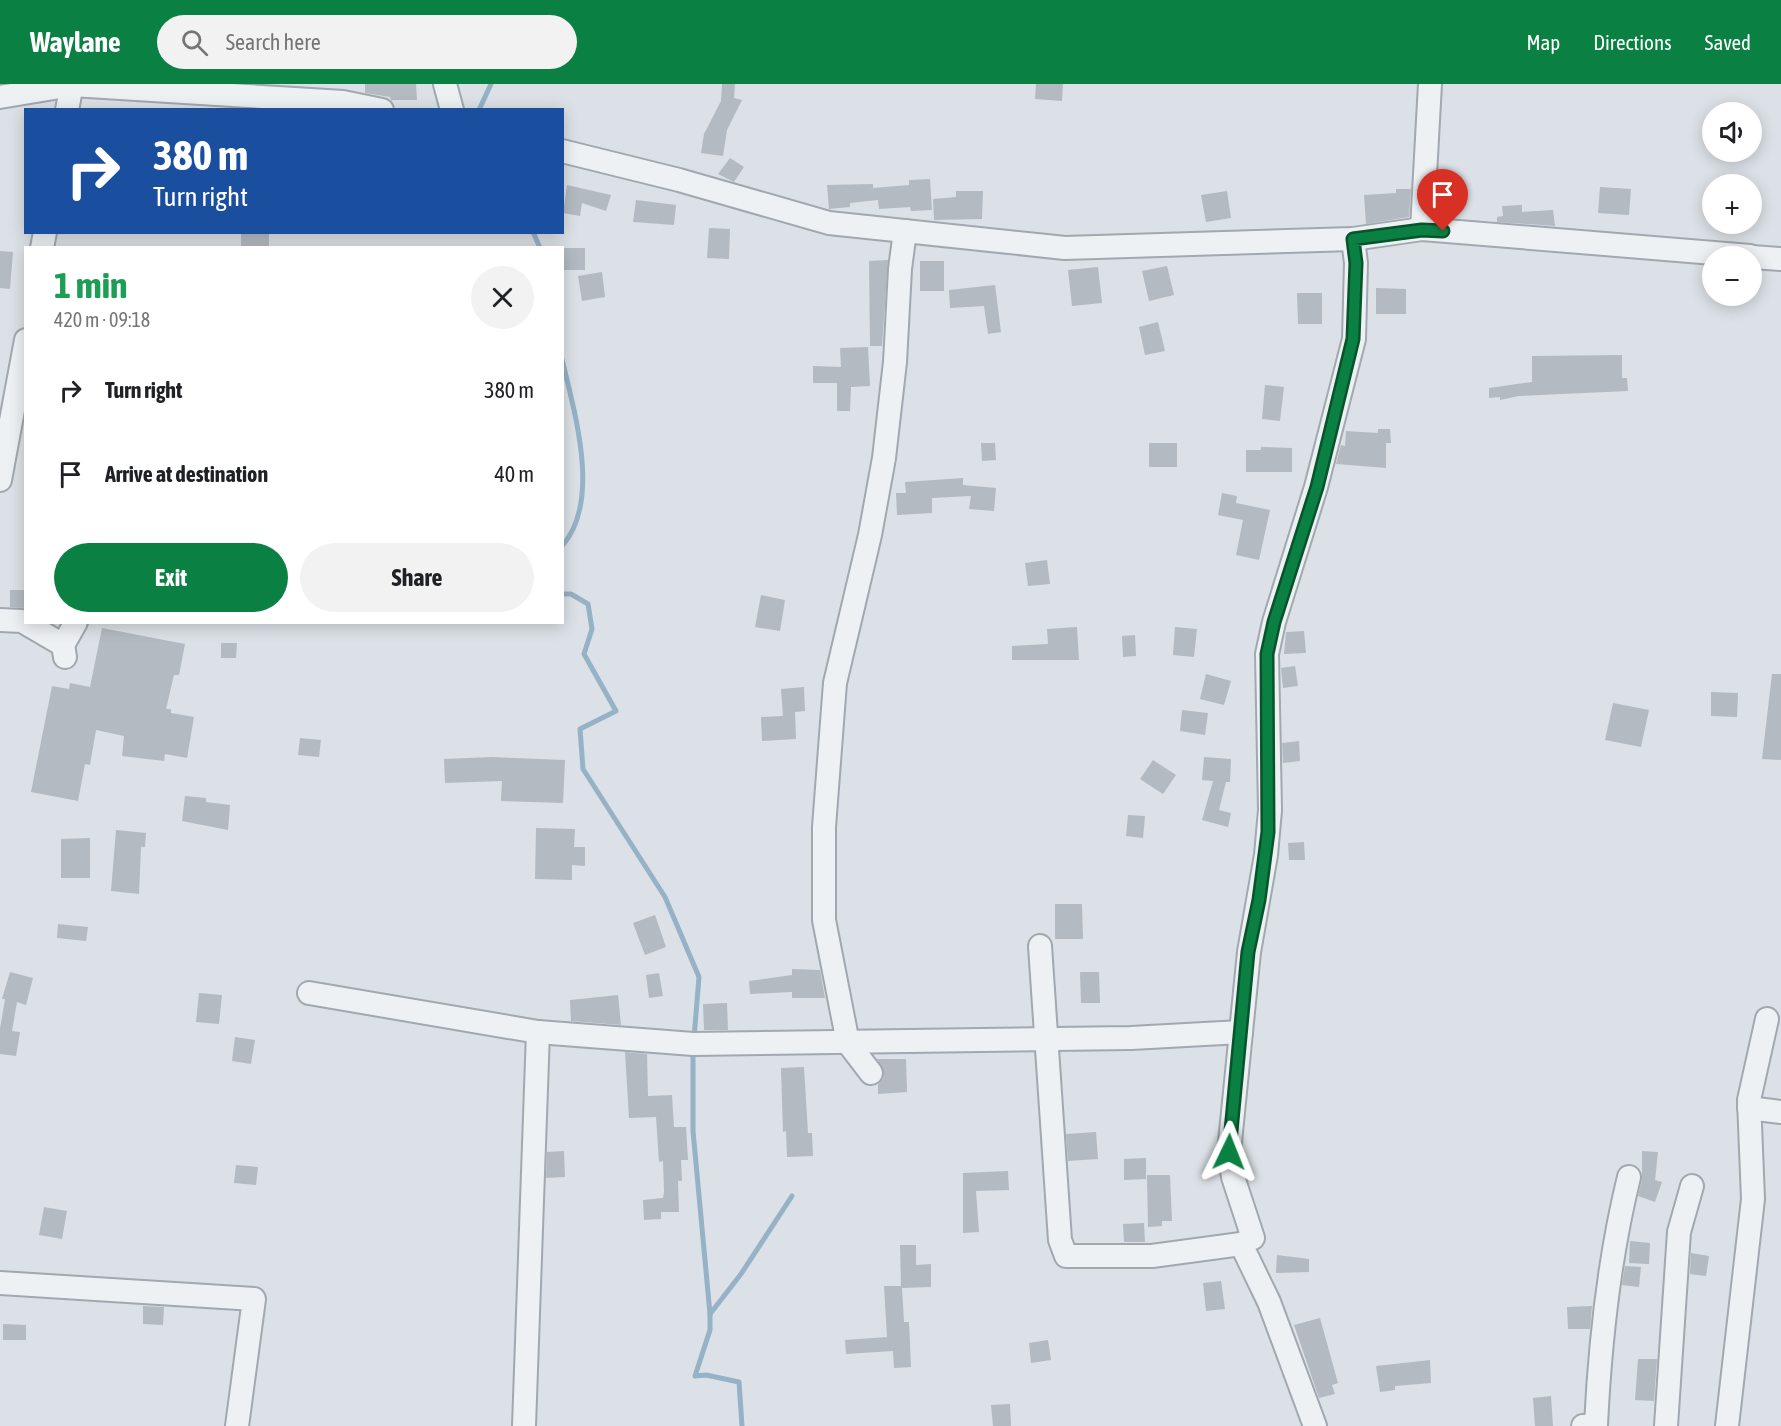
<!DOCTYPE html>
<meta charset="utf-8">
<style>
body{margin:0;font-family:"Asap Condensed",sans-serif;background:#f2f2f2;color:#202124;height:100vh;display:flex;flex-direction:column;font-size:22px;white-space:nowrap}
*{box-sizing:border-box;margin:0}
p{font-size:20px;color:#757577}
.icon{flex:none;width:33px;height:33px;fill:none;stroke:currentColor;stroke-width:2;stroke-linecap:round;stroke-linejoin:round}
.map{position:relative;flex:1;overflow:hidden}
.side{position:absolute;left:24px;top:162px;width:540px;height:378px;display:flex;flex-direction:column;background:#fff;border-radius:0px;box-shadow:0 3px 15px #0003}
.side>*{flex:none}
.banner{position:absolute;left:24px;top:24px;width:540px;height:126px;border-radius:0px;box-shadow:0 3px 15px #0003;background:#1a4fa0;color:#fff;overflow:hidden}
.controls{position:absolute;left:1702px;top:18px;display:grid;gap:12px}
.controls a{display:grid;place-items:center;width:60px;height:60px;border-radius:50%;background:#fff;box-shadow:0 3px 15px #0003;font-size:30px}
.pin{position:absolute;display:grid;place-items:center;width:51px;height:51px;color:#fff;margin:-62px -26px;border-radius:50% 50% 50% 0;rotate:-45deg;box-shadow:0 0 6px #0007}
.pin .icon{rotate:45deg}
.me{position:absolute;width:66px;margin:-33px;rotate:2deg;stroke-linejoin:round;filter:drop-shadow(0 0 4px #0008)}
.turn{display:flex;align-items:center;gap:21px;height:126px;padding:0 30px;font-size:27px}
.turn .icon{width:78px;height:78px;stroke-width:2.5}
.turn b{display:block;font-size:42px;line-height:51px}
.round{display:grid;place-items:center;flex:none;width:63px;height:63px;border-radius:32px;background:#f2f2f2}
.head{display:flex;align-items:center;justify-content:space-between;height:102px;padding:0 30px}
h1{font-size:36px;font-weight:700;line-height:45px;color:#1e9e55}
.cta{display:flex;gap:12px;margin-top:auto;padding:12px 30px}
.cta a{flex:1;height:69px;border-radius:36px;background:#0b8043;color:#fff;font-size:24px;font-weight:700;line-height:69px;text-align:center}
.cta a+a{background:#f2f2f2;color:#202124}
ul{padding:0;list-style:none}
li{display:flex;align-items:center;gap:18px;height:84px;padding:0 30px}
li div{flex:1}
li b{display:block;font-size:22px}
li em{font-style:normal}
header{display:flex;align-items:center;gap:36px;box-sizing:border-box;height:84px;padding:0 30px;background:#0b8043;color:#fff}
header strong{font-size:28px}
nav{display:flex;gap:33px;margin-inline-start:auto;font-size:21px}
.search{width:420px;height:54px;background:#f2f2f2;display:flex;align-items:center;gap:15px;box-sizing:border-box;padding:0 21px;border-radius:33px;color:#757577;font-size:22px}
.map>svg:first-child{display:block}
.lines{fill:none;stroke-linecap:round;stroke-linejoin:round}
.stream{stroke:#96b2c6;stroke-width:5}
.building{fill:#b3bac2}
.minor-casing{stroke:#a1a8af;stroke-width:26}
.minor{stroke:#eef1f4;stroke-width:22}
.route-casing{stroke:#07532c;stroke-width:15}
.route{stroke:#0b8043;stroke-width:10}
</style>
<header>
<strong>Waylane</strong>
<div class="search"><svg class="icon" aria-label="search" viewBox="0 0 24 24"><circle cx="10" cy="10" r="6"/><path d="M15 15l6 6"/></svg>Search here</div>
<nav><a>Map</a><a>Directions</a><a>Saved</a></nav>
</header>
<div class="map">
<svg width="1781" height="1342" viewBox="0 0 1781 1342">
<rect width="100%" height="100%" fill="#dbe1e6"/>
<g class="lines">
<g class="stream">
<path d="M 479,26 L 491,0"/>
<path d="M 533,148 L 540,164"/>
<path d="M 562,275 C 574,327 602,417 562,462"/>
<path d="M 562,510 L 571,510 L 588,520 L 592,545 L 584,570 L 616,627 L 580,645 L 583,685 L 665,813 L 699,893 L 694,954"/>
<path d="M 693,966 L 693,1047 L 710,1230"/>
<path d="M 742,1342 L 739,1298 L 706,1291 L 695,1292 L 710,1246 L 710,1230 L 741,1190 L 792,1112"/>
</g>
</g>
<g class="building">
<path d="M 365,0 L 416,0 L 417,16 L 391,16 L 390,13 L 365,9 Z"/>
<path d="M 722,0 L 735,0 L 734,14 L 742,16 L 727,46 L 723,72 L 701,69 L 704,50 L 721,17 Z"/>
<path d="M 1036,0 L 1063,0 L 1062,17 L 1035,15 Z"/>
<path d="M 730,74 L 744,83 L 734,98 L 718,90 Z"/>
<path d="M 930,95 L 932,126 L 911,127 L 910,123 L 879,125 L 878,116 L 850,119 L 850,123 L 829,125 L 827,101 L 873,100 L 873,104 L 909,101 L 909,96 Z"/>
<path d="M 567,101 L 611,111 L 606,127 L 582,119 L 580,132 L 563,129 Z"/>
<path d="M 1600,103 L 1631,105 L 1629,131 L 1598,129 Z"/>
<path d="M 1396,105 L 1411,105 L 1409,133 L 1366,140 L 1364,111 L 1396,109 Z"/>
<path d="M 956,107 L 983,107 L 982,135 L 934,136 L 933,115 L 956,113 Z"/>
<path d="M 1227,107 L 1231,134 L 1206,138 L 1201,111 Z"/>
<path d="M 636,116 L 676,121 L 674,141 L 633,138 Z"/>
<path d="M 1522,121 L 1522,128 L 1553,126 L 1555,142 L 1497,138 L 1497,133 L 1503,132 L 1502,122 Z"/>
<path d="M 709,144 L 730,145 L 729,175 L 707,174 Z"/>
<rect x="241" y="148" width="28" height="16"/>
<rect x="562" y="164" width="23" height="22"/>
<path d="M 0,167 L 13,168 L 10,205 L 0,204 Z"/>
<path d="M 888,176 L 882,262 L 870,262 L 869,177 Z"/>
<rect x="920" y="177" width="24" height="30"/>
<path d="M 1167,182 L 1174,211 L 1149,217 L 1142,187 Z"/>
<path d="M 1098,183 L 1102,219 L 1072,222 L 1068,186 Z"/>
<path d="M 602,188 L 605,213 L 582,217 L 578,192 Z"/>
<path d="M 995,201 L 1001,248 L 988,250 L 984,222 L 950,224 L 949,206 Z"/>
<path d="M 1376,204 L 1406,205 L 1406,230 L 1376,230 Z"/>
<path d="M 1297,209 L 1322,209 L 1322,240 L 1298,240 Z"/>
<path d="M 1158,238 L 1165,267 L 1145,271 L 1139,243 Z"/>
<path d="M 868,263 L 870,302 L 851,303 L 850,327 L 837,327 L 837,299 L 813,299 L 813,282 L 841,283 L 840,264 Z"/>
<path d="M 1622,271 L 1622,294 L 1627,294 L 1628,307 L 1519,312 L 1500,316 L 1500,313 L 1489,314 L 1489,304 L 1532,298 L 1532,272 Z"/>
<path d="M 1265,301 L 1284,303 L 1280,337 L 1262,335 Z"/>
<path d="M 1378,345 L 1390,345 L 1391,359 L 1386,359 L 1386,384 L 1336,380 L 1341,361 L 1345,362 L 1346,347 L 1378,349 Z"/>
<path d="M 981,359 L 995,359 L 996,376 L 982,377 Z"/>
<rect x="1149" y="359" width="28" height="24"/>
<path d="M 1261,363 L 1292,364 L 1292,388 L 1246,388 L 1246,366 L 1261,366 Z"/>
<path d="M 963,394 L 963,401 L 996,404 L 994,427 L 969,425 L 971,412 L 932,414 L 932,429 L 897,431 L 896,409 L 906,409 L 905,398 Z"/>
<path d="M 1222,409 L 1237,412 L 1236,419 L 1270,426 L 1259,476 L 1236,471 L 1243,436 L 1218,431 Z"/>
<path d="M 1047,476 L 1050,500 L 1028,502 L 1025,479 Z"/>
<path d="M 10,506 L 26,506 L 26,524 L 10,523 Z"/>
<path d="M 761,511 L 785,516 L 780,547 L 755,543 Z"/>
<path d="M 1077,543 L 1079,576 L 1012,576 L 1012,562 L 1048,560 L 1047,545 Z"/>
<path d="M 1175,543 L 1197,545 L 1194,573 L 1173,571 Z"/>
<path d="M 102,544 L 185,560 L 179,591 L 174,591 L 166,625 L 171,625 L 171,629 L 194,633 L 187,674 L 165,670 L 164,677 L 122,672 L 124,652 L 96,646 L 90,681 L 85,680 L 78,717 L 31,708 L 52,602 L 69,605 L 70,599 L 90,603 Z"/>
<path d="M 1304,547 L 1306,569 L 1284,570 L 1286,548 Z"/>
<path d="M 1135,551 L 1136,572 L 1123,573 L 1122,552 Z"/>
<path d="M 221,559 L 237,559 L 236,574 L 221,574 Z"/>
<path d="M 1295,582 L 1298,602 L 1283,604 L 1281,584 Z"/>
<path d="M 1206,590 L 1231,597 L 1224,621 L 1200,615 Z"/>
<path d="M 1772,590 L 1781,590 L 1781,676 L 1762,675 Z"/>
<path d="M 804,603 L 805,627 L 795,628 L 796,655 L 762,657 L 761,633 L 783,632 L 781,605 Z"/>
<path d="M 1711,608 L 1738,609 L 1737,633 L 1711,632 Z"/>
<path d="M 1613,619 L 1649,626 L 1641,663 L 1605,656 Z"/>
<path d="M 1182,626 L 1208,629 L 1205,651 L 1180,647 Z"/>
<path d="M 300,654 L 321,656 L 319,673 L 298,671 Z"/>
<path d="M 1299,657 L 1300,677 L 1283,679 L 1282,659 Z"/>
<path d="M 492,673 L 565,676 L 563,719 L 501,717 L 502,697 L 445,699 L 444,675 Z"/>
<path d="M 1204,673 L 1231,675 L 1230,698 L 1226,698 L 1219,726 L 1231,729 L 1228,743 L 1202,736 L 1213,697 L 1202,696 Z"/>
<path d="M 1153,676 L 1176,691 L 1163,710 L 1140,695 Z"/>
<path d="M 185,712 L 206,714 L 206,718 L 230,721 L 228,746 L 182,737 Z"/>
<path d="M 1128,731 L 1145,732 L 1143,754 L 1126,752 Z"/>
<path d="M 536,744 L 575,745 L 574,763 L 585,763 L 585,782 L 572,781 L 572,796 L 535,795 Z"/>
<path d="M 116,746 L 146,749 L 145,763 L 141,763 L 139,810 L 111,807 Z"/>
<path d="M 90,754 L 90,794 L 61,794 L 61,755 Z"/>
<path d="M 1304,758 L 1305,776 L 1289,776 L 1288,759 Z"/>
<path d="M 1055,820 L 1082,820 L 1083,855 L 1055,855 Z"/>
<path d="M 655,831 L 666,863 L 645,871 L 633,839 Z"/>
<path d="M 58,840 L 88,843 L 86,857 L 57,854 Z"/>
<path d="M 792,885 L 820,886 L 825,914 L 792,914 L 792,908 L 750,910 L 749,897 L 792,891 Z"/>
<path d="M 10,888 L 33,894 L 26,921 L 17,918 L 12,947 L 20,948 L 16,972 L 0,970 L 0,945 L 5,915 L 2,915 Z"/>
<path d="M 1080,888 L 1099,888 L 1100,919 L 1081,919 Z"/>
<path d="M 659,889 L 663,912 L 649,914 L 646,891 Z"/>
<path d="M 199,909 L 222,911 L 219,940 L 196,938 Z"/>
<path d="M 618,911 L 621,941 L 571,937 L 570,916 Z"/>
<path d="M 727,919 L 728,946 L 704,946 L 703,920 Z"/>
<path d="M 235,953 L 255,956 L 251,980 L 232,977 Z"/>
<path d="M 625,968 L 647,970 L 648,1012 L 672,1011 L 674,1043 L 686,1043 L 688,1076 L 681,1076 L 682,1097 L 678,1097 L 679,1128 L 661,1128 L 661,1135 L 644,1136 L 643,1116 L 663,1114 L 664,1108 L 663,1077 L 659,1078 L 656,1033 L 629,1034 Z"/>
<path d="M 877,975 L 906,975 L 907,1008 L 878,1010 L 878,1000 L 883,995 L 884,988 Z"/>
<path d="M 804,983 L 808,1049 L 812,1049 L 813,1072 L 787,1073 L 786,1047 L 783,1048 L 781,984 Z"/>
<path d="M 1096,1048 L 1098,1075 L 1068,1077 L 1066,1050 Z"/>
<path d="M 564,1067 L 565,1093 L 546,1094 L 547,1068 Z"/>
<path d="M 1642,1067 L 1658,1068 L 1655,1096 L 1662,1098 L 1655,1118 L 1638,1112 L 1642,1095 Z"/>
<path d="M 1146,1074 L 1146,1095 L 1124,1096 L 1124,1075 Z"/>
<path d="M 236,1081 L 258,1083 L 256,1101 L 234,1099 Z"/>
<path d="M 1008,1087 L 1009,1106 L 976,1107 L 979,1148 L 963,1149 L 963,1089 Z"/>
<path d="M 1147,1091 L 1170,1091 L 1172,1137 L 1162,1137 L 1162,1142 L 1148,1143 Z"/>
<path d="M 44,1123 L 67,1127 L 62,1155 L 39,1151 Z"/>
<path d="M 1144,1139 L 1145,1158 L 1124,1158 L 1123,1140 Z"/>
<path d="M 1630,1157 L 1650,1159 L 1649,1180 L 1629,1179 Z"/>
<path d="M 900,1161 L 916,1161 L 916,1181 L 931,1180 L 931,1203 L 902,1204 L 904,1238 L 909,1238 L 911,1283 L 894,1284 L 893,1267 L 846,1270 L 845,1256 L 887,1253 L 884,1202 L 901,1202 Z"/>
<path d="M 1691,1169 L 1709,1172 L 1706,1192 L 1690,1190 Z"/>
<path d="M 1277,1171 L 1309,1175 L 1309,1188 L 1276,1189 Z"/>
<path d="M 1625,1182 L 1641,1183 L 1639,1203 L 1622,1201 Z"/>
<path d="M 1221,1197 L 1225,1225 L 1206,1227 L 1203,1199 Z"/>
<path d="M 143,1222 L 164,1223 L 163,1241 L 143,1240 Z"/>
<path d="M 1592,1222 L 1590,1245 L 1568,1245 L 1567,1223 Z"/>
<path d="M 1320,1234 L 1338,1299 L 1332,1301 L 1335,1310 L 1319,1314 L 1294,1241 Z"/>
<path d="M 3,1240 L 26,1241 L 26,1256 L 3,1256 Z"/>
<path d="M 1048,1256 L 1051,1276 L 1031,1279 L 1029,1259 Z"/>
<path d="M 1638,1275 L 1657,1275 L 1654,1317 L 1635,1316 Z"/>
<path d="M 1430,1276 L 1431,1299 L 1395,1302 L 1395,1306 L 1380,1308 L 1376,1282 Z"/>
<path d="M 1551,1312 L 1553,1342 L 1535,1342 L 1533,1314 Z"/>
<path d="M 1010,1320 L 1011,1342 L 993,1342 L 991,1321 Z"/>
</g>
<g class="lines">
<g class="minor-casing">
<g id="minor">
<path d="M 445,0 L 452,26"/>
<path d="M 0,13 L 72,1 L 343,18 L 382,26"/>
<path d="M 67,26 L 72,0"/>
<path d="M 562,67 L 679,96 L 829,139 L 1065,164 L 1353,155 L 1422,145 L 1750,172"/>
<path d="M 1422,145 L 1430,0"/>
<path d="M 42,164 L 45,148"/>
<path d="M 1752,173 L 1781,175"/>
<path d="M 0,396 L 26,256"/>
<path d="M 0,536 L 22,537 L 63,561 L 65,573"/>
<path d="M 63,561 L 76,538"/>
<path d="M 1040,862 L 1060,1156 L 1066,1172 L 1152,1172 L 1241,1160"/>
<path d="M 309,909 L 538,948 L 524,1342"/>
<path d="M 538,948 L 693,960 L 1131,954 L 1241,948"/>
<path d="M 871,989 L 848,959 L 824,836 L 824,743 L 835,599 L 870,451 L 884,374 L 895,278 L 900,185 L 905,147"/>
<path d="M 1749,1024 L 1781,1028"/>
<path d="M 0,1199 L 254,1215 L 237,1342"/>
<path d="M 1315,1342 L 1269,1218 L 1241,1160 L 1253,1154 L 1233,1093 L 1229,1068 L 1249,868 L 1266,771 L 1270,726 L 1267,570 L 1274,538 L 1316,403 L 1354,255 L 1356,179 L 1353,155"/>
<path d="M 1583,1342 L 1596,1341 C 1600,1258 1609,1174 1629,1093"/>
<path d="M 1666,1342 L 1679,1148 L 1692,1102"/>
<path d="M 1727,1342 L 1753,1115 L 1749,1016 L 1767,935"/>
</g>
</g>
<use href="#minor" class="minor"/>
</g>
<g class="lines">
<g class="route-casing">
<path id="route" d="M 1229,1068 L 1248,868 L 1259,816 L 1268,748 L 1267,570 L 1274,538 L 1317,403 L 1353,255 L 1356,179 L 1353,155 L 1422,146 L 1443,147"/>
</g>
<use href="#route" class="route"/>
</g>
</svg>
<div class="controls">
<a><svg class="icon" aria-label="sound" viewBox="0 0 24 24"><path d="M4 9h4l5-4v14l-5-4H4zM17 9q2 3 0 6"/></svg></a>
<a>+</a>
<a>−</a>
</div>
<div class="pin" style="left:1443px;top:147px;background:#d93025"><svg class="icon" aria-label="arrive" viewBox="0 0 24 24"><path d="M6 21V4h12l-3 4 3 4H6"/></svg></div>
<svg class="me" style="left:1229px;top:1068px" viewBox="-20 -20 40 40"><path d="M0-17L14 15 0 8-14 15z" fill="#0b8043" stroke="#fff" stroke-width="4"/></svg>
<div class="banner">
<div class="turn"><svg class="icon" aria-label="right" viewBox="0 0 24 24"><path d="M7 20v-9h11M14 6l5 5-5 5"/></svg><div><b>380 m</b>Turn right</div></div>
</div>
<section class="side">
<div class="head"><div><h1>1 min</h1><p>420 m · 09:18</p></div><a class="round"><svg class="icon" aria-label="close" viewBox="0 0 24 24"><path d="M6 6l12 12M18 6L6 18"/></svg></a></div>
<ul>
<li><svg class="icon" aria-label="right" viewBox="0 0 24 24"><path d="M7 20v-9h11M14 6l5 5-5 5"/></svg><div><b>Turn right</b></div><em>380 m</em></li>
<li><svg class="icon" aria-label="arrive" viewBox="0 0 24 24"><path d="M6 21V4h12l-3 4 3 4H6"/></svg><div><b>Arrive at destination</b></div><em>40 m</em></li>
</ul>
<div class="cta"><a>Exit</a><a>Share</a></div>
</section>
</div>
